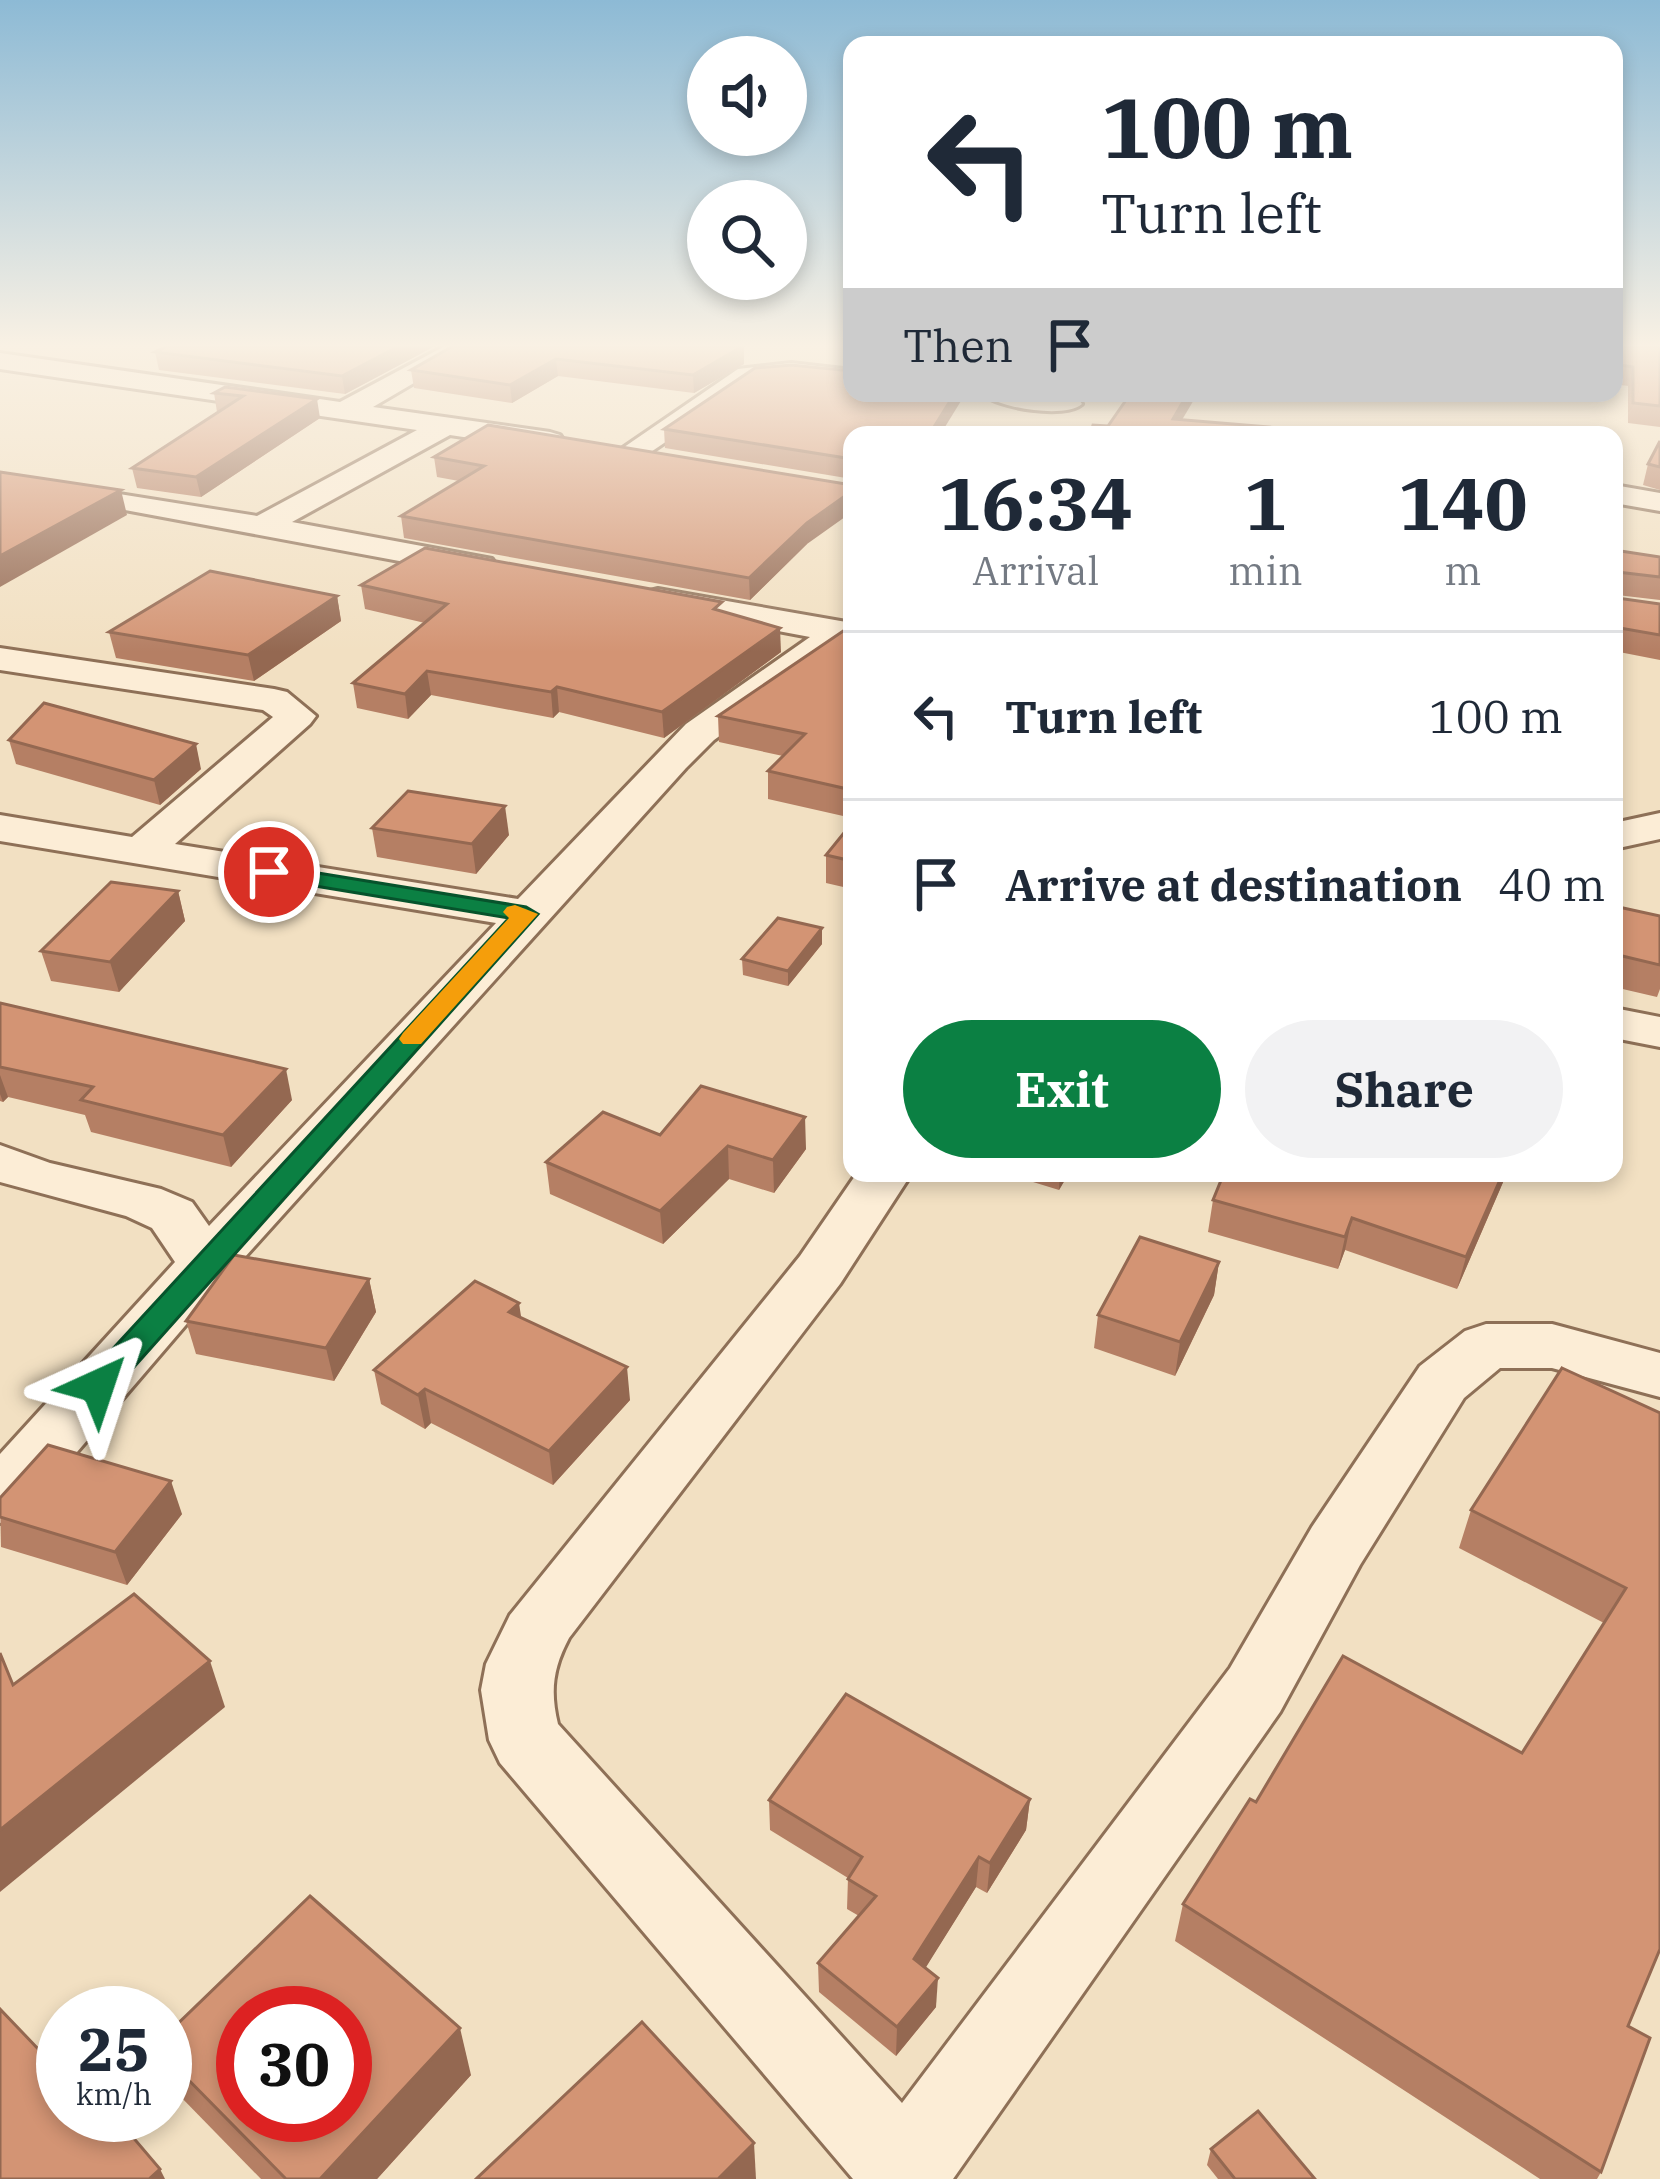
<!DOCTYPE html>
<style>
body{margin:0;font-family:"IBM Plex Serif",serif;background:#f2f2f3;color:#1f2937;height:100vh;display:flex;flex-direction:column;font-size:45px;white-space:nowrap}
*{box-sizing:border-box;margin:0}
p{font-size:39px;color:#747a83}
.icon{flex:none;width:66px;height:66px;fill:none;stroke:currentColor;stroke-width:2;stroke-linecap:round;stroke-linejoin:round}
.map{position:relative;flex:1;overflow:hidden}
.side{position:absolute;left:843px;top:426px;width:780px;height:756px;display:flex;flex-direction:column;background:#fff;border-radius:24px;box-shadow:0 6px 18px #0003}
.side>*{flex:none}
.hud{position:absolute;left:843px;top:36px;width:780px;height:366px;border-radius:24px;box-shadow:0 6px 18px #0003;background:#fff;color:#1f2937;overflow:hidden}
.buttons{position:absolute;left:687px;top:36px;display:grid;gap:24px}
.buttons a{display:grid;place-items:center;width:120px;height:120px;border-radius:50%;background:#fff;box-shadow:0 6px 18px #0003;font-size:60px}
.speed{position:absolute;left:36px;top:1986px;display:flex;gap:24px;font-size:60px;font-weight:700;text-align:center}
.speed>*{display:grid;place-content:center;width:156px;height:156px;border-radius:50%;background:#fff;box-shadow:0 6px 18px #0003;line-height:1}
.speed small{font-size:30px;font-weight:400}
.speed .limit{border:18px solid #d22;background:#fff;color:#111}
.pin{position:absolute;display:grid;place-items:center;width:102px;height:102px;color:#fff;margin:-51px;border:6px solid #fff;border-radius:50%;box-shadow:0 3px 12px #0007}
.me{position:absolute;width:132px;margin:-66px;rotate:42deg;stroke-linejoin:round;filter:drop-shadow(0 0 9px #0008)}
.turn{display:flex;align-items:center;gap:42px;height:252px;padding:0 60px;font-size:54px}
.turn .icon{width:156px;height:156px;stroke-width:2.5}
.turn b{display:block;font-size:84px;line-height:102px}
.then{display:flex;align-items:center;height:114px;padding:0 60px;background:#0003;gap:24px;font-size:45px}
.eta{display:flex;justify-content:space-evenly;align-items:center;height:204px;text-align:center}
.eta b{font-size:72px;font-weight:700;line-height:84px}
.cta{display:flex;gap:24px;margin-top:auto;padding:24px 60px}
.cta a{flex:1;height:138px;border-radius:72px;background:#0b8043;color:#fff;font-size:48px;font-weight:700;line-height:138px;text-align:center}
.cta a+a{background:#f2f2f3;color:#1f2937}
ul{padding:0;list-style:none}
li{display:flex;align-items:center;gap:36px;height:168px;padding:0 60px;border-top:3px solid #e0e1e3}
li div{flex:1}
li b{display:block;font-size:45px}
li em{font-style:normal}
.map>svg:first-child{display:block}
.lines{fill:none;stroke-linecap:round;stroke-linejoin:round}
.street-casing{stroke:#8e7057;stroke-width:6}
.street{fill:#fcedd6;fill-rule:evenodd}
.wall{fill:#b57f64}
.shaded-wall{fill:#946851}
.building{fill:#d39474;stroke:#946851;stroke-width:3;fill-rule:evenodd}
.route{fill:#0b8043;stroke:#07532c;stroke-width:3}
.slow{fill:#f59e0b}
</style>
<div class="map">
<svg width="1660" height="2179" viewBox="0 0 1660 2179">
<rect width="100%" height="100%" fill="#f2e0c2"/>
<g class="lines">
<g class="street-casing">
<g id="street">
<path d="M 445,346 L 477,346 L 373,407 L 550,432 L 560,435 L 564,441 L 560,447 L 550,450 L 450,435 L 292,522 L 492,559 L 497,566 L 492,573 L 480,576 L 125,510 L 0,493 L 0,475 L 257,516 L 417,430 L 0,369 L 0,353 L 340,402 Z"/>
<path d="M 791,363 L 852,370 L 852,386 L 791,379 L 754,382 L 639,460 L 629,463 L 614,454 L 738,369 Z"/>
<path d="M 981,393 L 1049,393 L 1078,398 L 1082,404 C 1065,419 998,408 981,393 Z"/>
<path d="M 1614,485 L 1660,493 L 1660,511 L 1614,503 Z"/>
<path d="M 658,589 L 852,623 L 852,645 L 847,644 L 714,740 L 686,768 L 226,1278 L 23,1515 L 0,1523 L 0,1454 L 175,1262 L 152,1228 L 126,1216 L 0,1182 L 0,1145 L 50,1163 L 161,1189 L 192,1202 L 209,1226 L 496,923 L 0,841 L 0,815 L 132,837 L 273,717 L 263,710 L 0,670 L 0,648 L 274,689 L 287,692 L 316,716 L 310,724 L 175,844 L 518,899 L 686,724 L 810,637 L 646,606 L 641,599 L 646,592 Z"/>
<path d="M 1660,813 L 1660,839 L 1614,849 L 1614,823 Z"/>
<path d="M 1614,1008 L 1660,1017 L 1660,1047 L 1614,1038 Z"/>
<path d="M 857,1173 L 912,1173 L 840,1284 L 569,1638 C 553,1668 550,1691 558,1724 L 902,2103 L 1230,1668 L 1312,1527 L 1420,1366 L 1465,1331 L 1486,1324 L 1552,1324 L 1660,1353 L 1660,1397 L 1552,1368 L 1500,1368 L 1464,1398 L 1360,1565 L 1280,1712 L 953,2179 L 853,2179 L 500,1763 L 489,1740 L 481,1690 L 486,1664 L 510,1615 L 800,1256 Z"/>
</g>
</g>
<use href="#street" class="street"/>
</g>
<g class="wall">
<path d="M 167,346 L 435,346 L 345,394 L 159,370 L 155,352 Z"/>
<path d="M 453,346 L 744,364 L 694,393 L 558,376 L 512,403 L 414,388 L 411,370 Z"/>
<path d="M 1614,346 L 1660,346 L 1660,427 L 1628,423 L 1628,386 L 1614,384 Z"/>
<path d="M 225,387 L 320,418 L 201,497 L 137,488 L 132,468 L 219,412 L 217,412 L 214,393 Z"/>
<path d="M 852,393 L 961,393 L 961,401 L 852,435 L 852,479 L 665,448 L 664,429 Z"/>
<path d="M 488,425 L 807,544 L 750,600 L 404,538 L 401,516 L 459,481 L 437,477 L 434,457 Z"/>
<path d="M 1660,441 L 1660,490 L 1643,485 L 1648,464 Z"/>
<path d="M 1614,550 L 1660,557 L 1660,600 L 1617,595 L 1617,598 L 1660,604 L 1660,660 L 1614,651 Z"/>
<path d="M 361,585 L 723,612 L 781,652 L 664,738 L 559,712 L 553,718 L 431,695 L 408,719 L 357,708 L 353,683 L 425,623 L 365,609 Z"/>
<path d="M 337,596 L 341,621 L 254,681 L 116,658 L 109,632 Z"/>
<path d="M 852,625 L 852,818 L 768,799 L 768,771 L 783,756 L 719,742 L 718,716 Z"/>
<path d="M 9,740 L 201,769 L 160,805 L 16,764 Z"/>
<path d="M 852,823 L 852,889 L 826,883 L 826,855 Z"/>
<path d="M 372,828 L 509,835 L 476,874 L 377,857 Z"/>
<path d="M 178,891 L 185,921 L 119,992 L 51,981 L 41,951 Z"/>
<path d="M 1614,906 L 1660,916 L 1660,989 L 1657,997 L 1614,987 Z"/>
<path d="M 822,928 L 822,944 L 788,986 L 743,975 L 742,959 Z"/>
<path d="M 0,1003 L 292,1100 L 231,1167 L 91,1132 L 85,1115 L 8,1097 L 3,1102 L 0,1101 Z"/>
<path d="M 660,1135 L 806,1149 L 774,1193 L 729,1179 L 663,1244 L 550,1194 L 546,1162 Z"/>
<path d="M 1004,1173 L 1069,1173 L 1059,1190 Z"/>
<path d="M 1224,1173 L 1507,1173 L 1457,1289 L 1345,1250 L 1338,1269 L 1208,1232 L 1213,1200 Z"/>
<path d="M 1219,1262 L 1214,1295 L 1175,1376 L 1094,1348 L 1098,1315 Z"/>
<path d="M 369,1279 L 376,1312 L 334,1381 L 196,1354 L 186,1321 Z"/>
<path d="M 521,1318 L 630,1400 L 553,1485 L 431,1423 L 425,1429 L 381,1404 L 374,1370 Z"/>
<path d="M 1660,1413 L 1628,2026 L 1601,2172 L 1597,2179 L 1540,2179 L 1175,1941 L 1183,1904 L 1256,1802 L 1522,1753 L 1604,1623 L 1459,1548 L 1471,1510 Z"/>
<path d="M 0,1498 L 182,1514 L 127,1585 L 1,1547 Z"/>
<path d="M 1030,1799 L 1026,1830 L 987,1893 L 976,1887 L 925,1968 L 936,2007 L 896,2056 L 819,1992 L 818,1963 L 859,1916 L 847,1909 L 848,1878 L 770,1830 L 769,1800 Z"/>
<path d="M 165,2036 L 471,2075 L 377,2179 L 261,2179 L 176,2092 L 165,2067 Z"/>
<path d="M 1211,2149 L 1315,2179 L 1218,2179 L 1207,2165 Z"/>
</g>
<g class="shaded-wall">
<path d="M 399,346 L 435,346 L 345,394 L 342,376 Z"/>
<path d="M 744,346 L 744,364 L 694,393 L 693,375 Z"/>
<path d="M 556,359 L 558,376 L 512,403 L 510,385 Z"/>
<path d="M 955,393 L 961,393 L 961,401 L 940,435 L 929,435 Z"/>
<path d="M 1188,393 L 1198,393 L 1173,435 L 1173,419 Z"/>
<path d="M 317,399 L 320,418 L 201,497 L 196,477 Z"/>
<path d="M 121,490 L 127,515 L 0,587 L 0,556 Z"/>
<path d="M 852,491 L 852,512 L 807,544 L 750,600 L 749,578 L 807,523 Z"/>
<path d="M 337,596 L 341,621 L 254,681 L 248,655 Z"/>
<path d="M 780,628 L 781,652 L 664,738 L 662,712 Z"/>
<path d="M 427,671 L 431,695 L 408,719 L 405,694 Z"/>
<path d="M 557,687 L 559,712 L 553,718 L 551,692 Z"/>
<path d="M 196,744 L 201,769 L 160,805 L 154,780 Z"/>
<path d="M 505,806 L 509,835 L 476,874 L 472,844 Z"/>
<path d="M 178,891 L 185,921 L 119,992 L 110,962 Z"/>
<path d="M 822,928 L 822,944 L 788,986 L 788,971 Z"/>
<path d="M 286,1069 L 292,1100 L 231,1167 L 223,1135 Z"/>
<path d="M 0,1075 L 8,1097 L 3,1102 L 0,1094 Z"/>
<path d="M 805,1117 L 806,1149 L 774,1193 L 773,1160 Z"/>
<path d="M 728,1146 L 729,1179 L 663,1244 L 660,1211 Z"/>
<path d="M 1060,1173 L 1069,1173 L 1059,1190 Z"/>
<path d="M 1503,1173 L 1507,1173 L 1457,1289 L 1466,1257 Z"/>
<path d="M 1352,1218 L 1345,1250 L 1338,1269 L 1345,1237 Z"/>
<path d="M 1219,1262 L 1214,1295 L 1175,1376 L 1180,1342 Z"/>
<path d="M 369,1279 L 376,1312 L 334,1381 L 326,1348 Z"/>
<path d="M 519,1303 L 524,1336 L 509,1312 Z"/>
<path d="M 627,1367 L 630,1400 L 553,1485 L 549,1451 Z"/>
<path d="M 425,1389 L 431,1423 L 425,1429 L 418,1395 Z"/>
<path d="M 171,1481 L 182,1514 L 127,1585 L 115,1552 Z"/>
<path d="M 210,1661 L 225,1707 L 0,1892 L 0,1830 Z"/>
<path d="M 1030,1799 L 1026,1830 L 987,1893 L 990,1863 Z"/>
<path d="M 979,1857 L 976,1887 L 913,1988 L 914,1959 Z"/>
<path d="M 938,1978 L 936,2007 L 896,2056 L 897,2027 Z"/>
<path d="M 460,2028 L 471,2075 L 377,2179 L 320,2179 Z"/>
<path d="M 754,2143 L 756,2179 L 718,2179 Z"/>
<path d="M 160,2169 L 165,2179 L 149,2179 Z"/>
</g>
<g class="building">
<path d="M 167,346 L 399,346 L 342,376 L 155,352 Z"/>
<path d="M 453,346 L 743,346 L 693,375 L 556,359 L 510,385 L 411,370 Z"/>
<path d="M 1614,346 L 1660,346 L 1660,406 L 1633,403 L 1633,367 L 1614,364 Z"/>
<path d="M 791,365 L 852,371 L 852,393 L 955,393 L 929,435 L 852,435 L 852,459 L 664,429 L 755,368 Z"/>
<path d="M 225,387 L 317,399 L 196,477 L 132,468 L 243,396 L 214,393 Z"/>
<path d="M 1131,393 L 1188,393 L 1173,419 L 1351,434 L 1090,435 L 1093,425 L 1108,426 Z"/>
<path d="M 488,425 L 852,485 L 852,491 L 807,523 L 749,578 L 401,516 L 484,466 L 434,457 Z"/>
<path d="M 1660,441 L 1660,467 L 1648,464 Z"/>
<path d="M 0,472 L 121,490 L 0,556 Z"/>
<path d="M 425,548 L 722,602 L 714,609 L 780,628 L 662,712 L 557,687 L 551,692 L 427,671 L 405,694 L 353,683 L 447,604 L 361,585 Z"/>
<path d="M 1614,550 L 1660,557 L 1660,577 L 1617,572 L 1617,598 L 1660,604 L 1660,635 L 1614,627 Z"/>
<path d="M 210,571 L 337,596 L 248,655 L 109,632 Z"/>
<path d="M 852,625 L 852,790 L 768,771 L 805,734 L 718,716 Z"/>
<path d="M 44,703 L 196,744 L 154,780 L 9,740 Z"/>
<path d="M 408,791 L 505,806 L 472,844 L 372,828 Z"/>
<path d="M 852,823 L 852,861 L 826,855 Z"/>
<path d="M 111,882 L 178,891 L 110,962 L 41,951 Z"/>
<path d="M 1614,906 L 1660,916 L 1660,965 L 1614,954 Z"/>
<path d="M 778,918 L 822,928 L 788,971 L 742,959 Z"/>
<path d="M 0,1003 L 286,1069 L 223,1135 L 81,1100 L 93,1087 L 0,1067 Z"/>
<path d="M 701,1086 L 805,1117 L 773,1160 L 728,1146 L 660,1211 L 546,1162 L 603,1112 L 660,1135 Z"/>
<path d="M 1224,1173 L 1503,1173 L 1466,1257 L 1352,1218 L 1345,1237 L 1213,1200 Z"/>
<path d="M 1140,1237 L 1219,1262 L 1180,1342 L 1098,1315 Z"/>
<path d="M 234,1255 L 369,1279 L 326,1348 L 186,1321 Z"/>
<path d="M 475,1281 L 519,1303 L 509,1312 L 627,1367 L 549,1451 L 425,1389 L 418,1395 L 374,1370 Z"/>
<path d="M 1562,1368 L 1660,1413 L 1660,1949 L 1628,2026 L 1650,2038 L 1601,2172 L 1183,1904 L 1250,1799 L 1256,1802 L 1343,1656 L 1522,1753 L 1626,1588 L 1471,1510 Z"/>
<path d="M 48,1445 L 171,1481 L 115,1552 L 0,1517 L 0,1498 Z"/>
<path d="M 134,1594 L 210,1661 L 0,1830 L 0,1653 L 13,1685 Z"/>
<path d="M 846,1694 L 1030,1799 L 990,1863 L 979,1857 L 914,1959 L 938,1978 L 897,2027 L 818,1963 L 876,1896 L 848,1879 L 862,1857 L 769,1800 Z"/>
<path d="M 310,1896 L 460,2028 L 320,2179 L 286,2179 L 165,2056 L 165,2036 ZM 243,2013 L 345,2013 L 345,2115 L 243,2115 Z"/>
<path d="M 0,2009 L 63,2075 L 63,2115 L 114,2115 L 160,2169 L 149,2179 L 0,2179 Z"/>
<path d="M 642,2022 L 754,2143 L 718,2179 L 476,2179 Z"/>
<path d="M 1258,2111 L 1315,2179 L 1235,2179 L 1211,2149 Z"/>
</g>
<linearGradient id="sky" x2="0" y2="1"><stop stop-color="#8dbad5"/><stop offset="0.53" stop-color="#f9f1e4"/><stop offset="1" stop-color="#f9f1e4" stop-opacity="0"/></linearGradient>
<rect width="1660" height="652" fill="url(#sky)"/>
<path class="route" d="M 269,865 L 526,907 L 538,914 L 109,1395 L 86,1395 L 81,1386 L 86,1378 L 509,918 L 261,877 L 257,872 Z"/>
<path class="slow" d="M 515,905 L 538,914 L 421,1044 L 403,1044 L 399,1039 L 403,1033 L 509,918 L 503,912 L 507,907 Z"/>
</svg>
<div class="buttons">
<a><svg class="icon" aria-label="sound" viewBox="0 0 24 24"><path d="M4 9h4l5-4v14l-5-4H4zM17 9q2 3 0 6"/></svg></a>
<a><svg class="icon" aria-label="search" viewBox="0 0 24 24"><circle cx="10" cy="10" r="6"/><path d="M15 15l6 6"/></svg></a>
</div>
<div class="speed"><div>25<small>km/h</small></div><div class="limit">30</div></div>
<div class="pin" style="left:269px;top:872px;background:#d93025"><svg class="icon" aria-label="arrive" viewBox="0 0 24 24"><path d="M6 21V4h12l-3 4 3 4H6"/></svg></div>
<svg class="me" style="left:98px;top:1386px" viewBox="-20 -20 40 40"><path d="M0-17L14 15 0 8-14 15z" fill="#0b8043" stroke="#fff" stroke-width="4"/></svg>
<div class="hud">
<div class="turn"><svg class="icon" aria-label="left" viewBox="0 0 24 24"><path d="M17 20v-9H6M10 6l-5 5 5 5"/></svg><div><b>100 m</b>Turn left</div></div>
<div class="then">Then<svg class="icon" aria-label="arrive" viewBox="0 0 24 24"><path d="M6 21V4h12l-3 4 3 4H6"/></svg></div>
</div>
<section class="side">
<div class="eta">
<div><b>16:34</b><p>Arrival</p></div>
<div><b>1</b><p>min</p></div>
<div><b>140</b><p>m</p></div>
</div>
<ul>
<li><svg class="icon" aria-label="left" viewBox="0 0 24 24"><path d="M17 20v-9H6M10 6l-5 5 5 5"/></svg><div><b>Turn left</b></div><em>100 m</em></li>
<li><svg class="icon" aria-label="arrive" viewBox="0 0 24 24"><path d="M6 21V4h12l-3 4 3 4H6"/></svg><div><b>Arrive at destination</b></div><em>40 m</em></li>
</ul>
<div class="cta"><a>Exit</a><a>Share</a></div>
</section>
</div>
